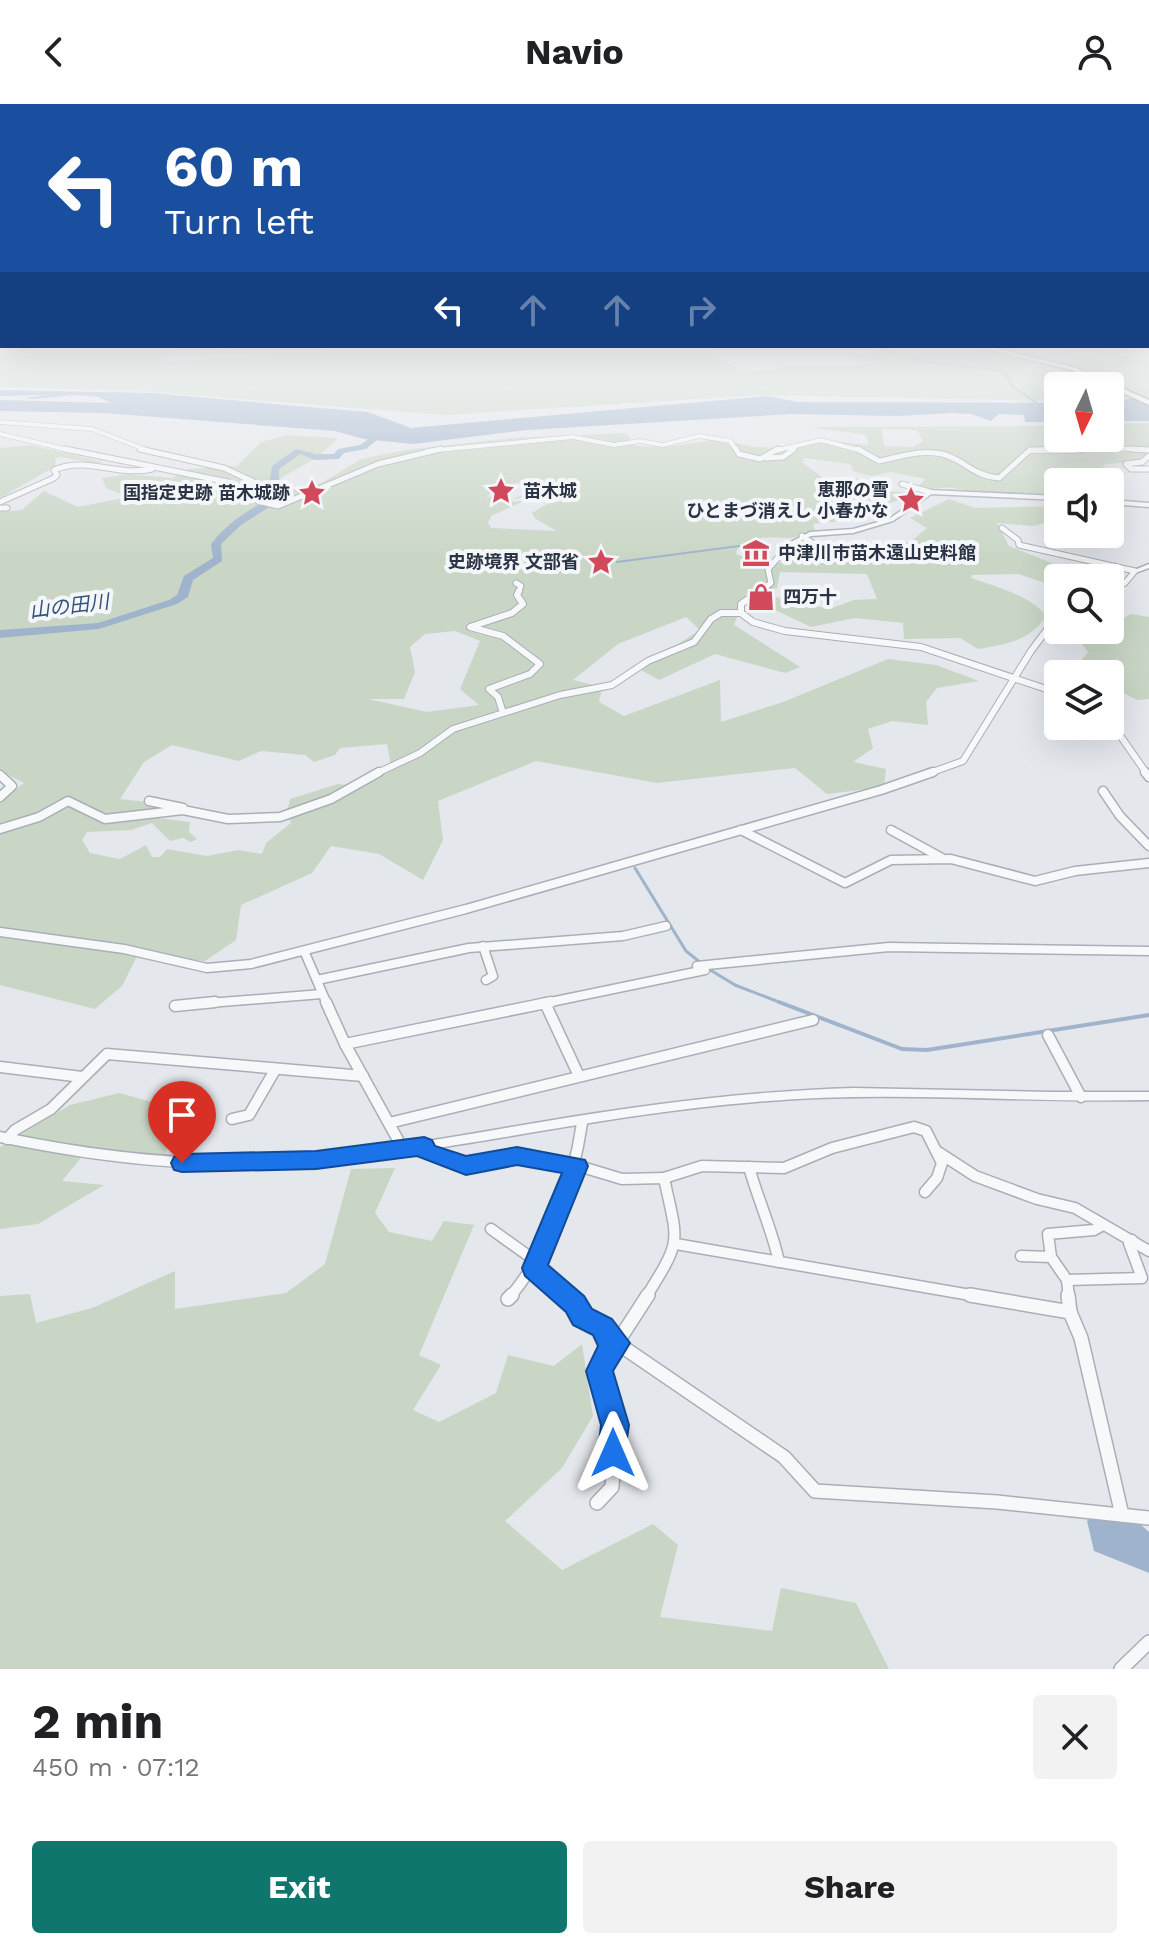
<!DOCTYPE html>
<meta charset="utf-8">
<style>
body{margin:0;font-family:"Work Sans","Noto Sans JP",sans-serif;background:#f2f2f2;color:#202124;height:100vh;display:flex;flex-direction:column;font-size:30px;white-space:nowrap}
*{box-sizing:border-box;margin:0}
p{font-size:26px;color:#757577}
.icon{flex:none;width:44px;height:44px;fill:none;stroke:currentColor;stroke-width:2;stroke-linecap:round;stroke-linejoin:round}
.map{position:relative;height:1565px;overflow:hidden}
.side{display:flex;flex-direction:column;background:#fff;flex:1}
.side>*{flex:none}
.guide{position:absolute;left:0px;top:0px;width:1150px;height:244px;box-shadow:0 8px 32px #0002;background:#1a4fa0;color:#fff;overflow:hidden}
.needle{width:52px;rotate:185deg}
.controls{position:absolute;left:1044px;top:268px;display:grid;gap:16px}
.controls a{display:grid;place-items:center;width:80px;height:80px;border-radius:8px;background:#fff;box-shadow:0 8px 32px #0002;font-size:40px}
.pin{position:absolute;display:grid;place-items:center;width:68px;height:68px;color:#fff;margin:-82px -34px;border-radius:50% 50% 50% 0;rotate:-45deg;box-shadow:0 0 8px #0007}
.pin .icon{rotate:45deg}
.me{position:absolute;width:88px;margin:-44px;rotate:0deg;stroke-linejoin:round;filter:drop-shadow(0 0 6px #0008)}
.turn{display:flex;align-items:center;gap:28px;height:168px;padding:0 32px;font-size:36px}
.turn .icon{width:104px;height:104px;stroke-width:2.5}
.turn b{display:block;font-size:56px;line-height:68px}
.lanes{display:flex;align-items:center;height:76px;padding:0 32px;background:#0003;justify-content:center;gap:40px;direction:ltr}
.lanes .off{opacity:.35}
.round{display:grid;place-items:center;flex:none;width:84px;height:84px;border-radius:8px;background:#f2f2f2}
.overview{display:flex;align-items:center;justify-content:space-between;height:136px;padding:0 32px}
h1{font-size:48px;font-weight:700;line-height:60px}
.action{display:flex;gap:16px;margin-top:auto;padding:16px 32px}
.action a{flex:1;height:92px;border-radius:8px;background:#0f766e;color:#fff;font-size:32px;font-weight:700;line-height:92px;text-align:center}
.action a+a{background:#f2f2f2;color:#202124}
header{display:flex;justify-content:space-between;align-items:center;height:104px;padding:0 32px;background:#fff;font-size:36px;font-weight:700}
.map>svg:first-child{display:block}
.green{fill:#c9d6c5;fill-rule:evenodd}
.water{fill:#9fb4cc}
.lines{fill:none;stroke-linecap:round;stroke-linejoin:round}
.stream-far2{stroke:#9fb4cc;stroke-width:2}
.stream-far1{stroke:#9fb4cc;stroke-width:3}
.stream{stroke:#9fb4cc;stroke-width:4}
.river{fill:#9fb4cc;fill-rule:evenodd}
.minor-far5-casing{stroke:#a9aeb7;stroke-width:5}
.minor-far4-casing{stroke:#a9aeb7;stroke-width:7}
.minor-far3-casing{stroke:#a9aeb7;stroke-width:8}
.minor-far2-casing{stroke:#a9aeb7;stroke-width:11}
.minor-far1-casing{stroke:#a9aeb7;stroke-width:13}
.minor-casing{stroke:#a9aeb7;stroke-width:16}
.tertiary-casing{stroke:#a9aeb7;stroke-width:3}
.trunk-casing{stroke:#8b94a3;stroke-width:3}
.minor-far5{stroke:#f7f8fa;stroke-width:4}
.minor-far4{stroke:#f7f8fa;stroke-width:5}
.minor-far3{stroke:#f7f8fa;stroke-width:6}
.minor-far2{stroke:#f7f8fa;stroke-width:8}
.minor-far1{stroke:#f7f8fa;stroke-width:10}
.minor{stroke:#f7f8fa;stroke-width:13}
.tertiary{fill:#f7f8fa;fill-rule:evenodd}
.trunk{fill:#fff;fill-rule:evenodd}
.route{fill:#1a73e8;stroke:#114b97;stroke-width:2}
.labels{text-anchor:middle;stroke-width:8;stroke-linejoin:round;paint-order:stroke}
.far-poi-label{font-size:18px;font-weight:bold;fill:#2b3445;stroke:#f4f6f9;text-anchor:end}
.far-water-label{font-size:20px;font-style:italic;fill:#34527a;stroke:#f4f6f9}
</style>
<header><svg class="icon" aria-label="back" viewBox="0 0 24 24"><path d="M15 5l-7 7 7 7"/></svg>Navio<svg class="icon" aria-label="person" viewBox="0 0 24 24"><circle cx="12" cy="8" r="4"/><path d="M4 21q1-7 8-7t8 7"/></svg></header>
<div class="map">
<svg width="1149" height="1565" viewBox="0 0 1149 1565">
<rect width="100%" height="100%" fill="#e4e7ec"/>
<g class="green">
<path d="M 0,235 L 2,242 L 186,242 L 176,245 L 162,258 L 327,247 L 335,242 L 696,242 C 713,251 727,261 746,266 C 761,270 779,261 795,261 C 823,260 848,264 876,258 L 846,250 L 877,249 L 868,242 L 1126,242 L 1116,245 L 1119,252 L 1149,257 L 1149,293 L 1110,295 L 1110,282 L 1058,282 L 1058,297 L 761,291 L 445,311 L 140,287 L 0,283 Z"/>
<path d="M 1149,319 L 1149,349 L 1134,358 L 1106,360 L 1094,373 L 1079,373 L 1082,378 L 1058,378 L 1058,396 C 1036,390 1018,392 996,392 C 981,392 968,386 954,384 C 941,383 930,386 917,383 L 926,375 L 891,368 L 871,372 L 853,367 L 850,360 L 805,354 L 802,358 L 823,374 L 862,375 L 865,385 L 911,389 C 897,400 877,401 860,410 L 861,415 L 813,420 L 815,427 C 807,429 796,434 789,434 C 762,433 761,431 737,445 L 736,450 L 764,461 L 782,458 L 789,451 L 818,457 L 849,452 L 853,443 L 910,438 L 927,424 L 910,414 L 949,395 L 975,404 L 1058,402 L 1058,411 L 1050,412 L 1054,416 L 1034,422 L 997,419 L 1009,442 L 1090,474 L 1058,474 L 1058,483 L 1018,470 L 972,471 L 971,474 C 993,482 1031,491 1046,512 C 1031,537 1005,540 978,545 L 960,534 L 904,535 L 903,519 L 855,514 L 811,523 L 775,506 L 776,493 L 829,505 L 854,496 L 877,495 L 867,470 L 780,468 L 777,484 L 746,490 L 734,521 L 800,563 L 785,569 L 715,550 L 659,576 L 639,565 L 700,526 L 686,513 L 618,540 L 573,576 L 602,583 L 599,598 L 624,612 L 720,576 L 721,618 L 783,598 L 888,555 L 936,561 L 979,577 L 937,584 L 926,598 L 928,621 L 892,617 L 868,625 L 873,644 L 853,658 L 886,665 L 884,683 L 827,690 L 795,664 L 657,679 L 536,657 L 438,697 L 443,736 L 423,776 L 379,750 L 331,742 L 312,769 L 241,801 L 236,836 L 205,857 L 138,850 L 122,882 L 95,905 L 0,881 L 0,698 L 24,679 L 0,667 L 0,408 L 22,406 L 44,387 L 78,403 L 128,393 L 106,384 L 102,374 L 129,370 L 172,374 L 189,365 L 237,362 L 261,338 L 287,331 L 338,334 L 318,353 L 281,374 L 278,388 L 322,379 L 361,355 L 412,345 L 512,334 L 626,329 L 635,342 L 666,343 L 719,335 L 754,343 L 782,344 L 830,337 L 869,341 L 866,331 L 809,323 L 1058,322 L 1058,334 L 1110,334 L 1110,320 ZM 882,325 L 917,326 L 923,337 L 912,343 L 884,342 ZM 527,378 L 534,379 L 526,385 L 531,388 L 505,398 L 539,388 L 560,388 L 567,396 L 547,400 L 532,409 L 536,415 L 557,427 L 491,424 L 488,419 L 491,412 L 524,397 L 491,399 L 495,392 L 486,393 L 501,381 ZM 455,527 L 480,537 L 460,585 L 479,601 L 427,608 L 368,595 L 404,595 L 415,568 L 410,543 L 425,530 ZM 387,640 L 391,662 L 361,683 L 338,680 L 290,695 L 287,708 L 291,719 L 266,739 L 262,750 L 238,746 L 207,752 L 167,745 L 160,753 L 152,753 L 146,741 L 120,755 L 90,749 L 82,736 L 87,728 L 131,726 L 152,719 L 170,737 L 183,734 L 191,738 L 197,735 L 189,728 L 190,718 L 149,713 L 147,708 L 165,700 L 120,695 L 144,658 L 172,641 L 239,657 L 261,647 L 305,651 L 314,658 L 335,651 L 340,644 Z"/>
<path d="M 31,341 L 103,358 C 85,362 73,351 55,354 L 56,362 L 0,394 L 0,344 Z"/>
<path d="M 1131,510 L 1149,513 L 1149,595 L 1137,596 L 1110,582 L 1110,570 L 1087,570 L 1075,564 L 1088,548 L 1076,532 L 1049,532 L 1058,520 L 1058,526 L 1110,526 L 1110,522 Z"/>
<path d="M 119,989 L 179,1005 L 165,1051 L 89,1044 L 62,1077 L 104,1081 L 38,1120 L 0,1125 L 0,1043 L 70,1001 Z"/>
<path d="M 395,1064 L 375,1109 L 389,1128 L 432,1137 L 444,1117 L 474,1121 L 419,1251 L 441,1261 L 413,1306 L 439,1318 L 496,1289 L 508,1251 L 554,1262 L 582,1240 L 593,1312 L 562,1364 L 505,1417 L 562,1466 L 653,1420 L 678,1441 L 660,1513 L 772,1527 L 781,1484 L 856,1499 L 889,1565 L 0,1565 L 0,1192 L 30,1190 L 36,1219 L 92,1204 L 175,1167 L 175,1205 L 286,1189 L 325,1160 L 351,1065 Z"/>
</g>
<g class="water">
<path d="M 0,286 L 152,289 L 297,302 L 368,308 L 411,324 L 767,292 L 798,298 L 1058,299 L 1058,318 L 1025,318 L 1024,311 L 999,310 L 991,317 L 971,310 L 952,309 L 898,312 L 791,310 L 527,326 L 413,340 L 364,335 L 335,327 L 104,309 L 0,307 L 0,296 L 111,299 L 98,293 L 74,291 L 34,295 L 24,294 L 46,291 L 0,292 Z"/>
<path d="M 1149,294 L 1149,317 L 1110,317 L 1110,296 Z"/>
<path d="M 1091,1414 L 1139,1419 L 1149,1428 L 1149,1469 L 1094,1447 L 1087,1417 Z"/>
</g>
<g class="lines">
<g class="stream-far2">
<path d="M 871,242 L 926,258 L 1004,267 L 1012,282 L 1038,300"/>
<path d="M 617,458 L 739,442"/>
</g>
<g class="stream-far1">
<path d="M 635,764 L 686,847 L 701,859"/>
<path d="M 707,864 L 735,881 L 784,900"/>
</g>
<path class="stream" d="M 779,898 L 902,945 L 927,946 L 1149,911"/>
<path class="river" d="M 375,330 L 382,332 L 366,345 L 344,349 L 339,355 L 315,356 L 300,350 L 279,365 L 279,383 L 282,395 L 241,421 L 221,440 L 222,457 L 193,476 L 188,493 L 177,500 L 99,525 L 0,534 L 0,526 L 98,519 L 169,496 L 177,491 L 184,472 L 213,454 L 211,440 C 228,418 250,405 274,392 L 269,383 L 272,362 L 296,345 L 316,350 L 334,350 L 338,345 L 360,341 Z"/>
<g class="minor-far5-casing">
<g id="minor-far5">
<path d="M 216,244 L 237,242"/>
<path d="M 0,318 L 92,325 L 149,347"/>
<path d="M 0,330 L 73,347"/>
<path d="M 427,347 L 573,333 L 614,341 L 640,337 L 663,341 L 699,332 L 730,337 L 737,347"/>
<path d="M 774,347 L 821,336 L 862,347"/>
<path d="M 791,347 L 794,345"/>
<path d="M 1029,347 L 1075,347 L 1092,343 L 1149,346"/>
</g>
</g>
<g class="minor-far4-casing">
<g id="minor-far4">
<path d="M 65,345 L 228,378"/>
<path d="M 140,345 L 224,364 L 260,381 L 258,397 L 278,402 L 378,360 L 441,345"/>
<path d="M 736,345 L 739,350 L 760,355 L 778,345"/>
<path d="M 858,345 L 879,357 C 899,353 922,345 942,350 C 964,355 970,371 999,374 L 1030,346 L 1083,345"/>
<path d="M 1132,345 L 1149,346"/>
<path d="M 1149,352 L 1142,358 L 1126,360 L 1131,365 L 1149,365"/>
<path d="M 766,354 L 783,353 L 794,345"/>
<path d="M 902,380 L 930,388"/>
<path d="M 0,398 L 54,374 L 57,371 L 54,366 C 86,352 119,373 152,365"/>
<path d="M 0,404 L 7,404"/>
<path d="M 1002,424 L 1018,436 L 1019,441 L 1135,467 L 1125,479 L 1110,486"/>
<path d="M 802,432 L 817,442"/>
<path d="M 516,479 L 521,482 L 518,489"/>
<path d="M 757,489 L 771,479 L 768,465 L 790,440"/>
</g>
</g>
<g class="minor-far3-casing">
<g id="minor-far3">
<path d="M 741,509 L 741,500 L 760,487"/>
<path d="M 503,609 L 498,593 L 489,585 L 530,570 L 540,560 L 503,532 L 470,523 L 512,509 L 523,500 L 517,491 L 519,487"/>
<path d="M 1110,617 L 1147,670"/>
<path d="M 375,670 L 420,649 L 453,625 L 560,591 L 612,581 L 648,557 L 694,538 L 711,515 L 721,509 L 741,509 L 753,518 L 785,527 L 921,543 L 1058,589"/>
<path d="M 927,670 L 963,657 L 1031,547 L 1058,511"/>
</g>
</g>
<g class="minor-far2-casing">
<g id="minor-far2">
<path d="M 1145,668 L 1149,673"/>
<path d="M 0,671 L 12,682 L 0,693"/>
<path d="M 1103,687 L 1120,712 L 1149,742"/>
<path d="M 149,697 L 183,704"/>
<path d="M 0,725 L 39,713 L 68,697 L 105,715 L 183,706 L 228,715 L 280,713 L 331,695 L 379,668"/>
<path d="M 741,726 L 845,779 L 891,756 L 951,755 L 1035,777 L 1075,767 L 1149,759"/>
<path d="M 891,726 L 942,754"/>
<path d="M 0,828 L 124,845 L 207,864 L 251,860 L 466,805 L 881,686 L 933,668"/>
<path d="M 483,842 L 493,872 L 486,876"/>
<path d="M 305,849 L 327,900"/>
<path d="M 697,862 L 889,843 L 1149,847"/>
<path d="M 317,876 L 469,844 L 623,832 L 666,822"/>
<path d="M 196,900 L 322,890"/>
<path d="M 541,900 L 705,866"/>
</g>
</g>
<g class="minor-far1-casing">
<g id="minor-far1">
<path d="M 326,898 L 345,940 L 403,1045"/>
<path d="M 545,899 L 579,972"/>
<path d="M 175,902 L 215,898"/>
<path d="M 1048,931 L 1081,993"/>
<path d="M 345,940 L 551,898"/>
<path d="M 0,963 L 82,973"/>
<path d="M 232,1015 L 249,1011 L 275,966"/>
<path d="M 389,1019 L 813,916"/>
<path d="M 7,1035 L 15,1026 L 51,1005 L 107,950 L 363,972"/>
<path d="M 424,1042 L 427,1049 L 466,1062 L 517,1052 L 582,1063 L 622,1075 L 664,1074 C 678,1140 683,1134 646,1193"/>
<path d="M 938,1048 L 975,1072 L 1037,1095 L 1075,1104 L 1149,1147"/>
<path d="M 749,1063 C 758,1096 772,1125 779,1158"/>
<path d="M 664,1074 L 702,1062 L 784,1064 L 832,1044 L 914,1023 L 926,1027 L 942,1059 L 937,1074 L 925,1088"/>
<path d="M 491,1125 L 537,1158"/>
<path d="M 676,1140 L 982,1193"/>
<path d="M 1021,1152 L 1051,1153 L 1048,1130 L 1094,1126 L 1103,1121"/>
<path d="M 1051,1153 L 1067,1176 L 1069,1193"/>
<path d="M 534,1164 L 567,1193"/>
<path d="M 1067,1176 L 1142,1174 L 1129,1139 L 1132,1136"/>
<path d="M 510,1193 C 550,1145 573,1081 582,1019"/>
</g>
</g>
<g class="minor-casing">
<g id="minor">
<path d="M 564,1191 L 582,1213 L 602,1223 L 608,1234 L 617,1239 L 601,1257 L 615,1340 L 612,1383 L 597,1399"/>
<path d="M 648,1191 L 617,1239 L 784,1353 L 815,1387 L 997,1398 L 1149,1414"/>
<path d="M 970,1191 L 1070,1208 L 1081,1234 L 1122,1411"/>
<path d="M 1068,1191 L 1070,1208"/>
<path d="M 508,1195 L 512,1191"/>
<path d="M 1121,1565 L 1149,1538"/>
</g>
</g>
<g class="tertiary-casing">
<g id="tertiary">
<path d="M 930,386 L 1058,392 L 1058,396 L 931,390 L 893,417 L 853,429 L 811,432 L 792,441 L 787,440 L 810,428 L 853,425 L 889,415 Z"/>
<path d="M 1110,396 L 1149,399 L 1149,403 L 1110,400 Z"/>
<path d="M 1149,460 L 1149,464 L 1135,469 L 1132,467 Z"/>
<path d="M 854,984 L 1051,988 L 1149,988 L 1149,996 C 1018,999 887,986 756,998 C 655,1006 556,1025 456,1041 C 397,1051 337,1062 276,1064 C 183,1068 91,1057 0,1038 L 0,1028 C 91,1047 183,1058 277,1054 C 363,1050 450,1033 535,1019 C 641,1001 746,987 854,984 Z"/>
</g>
</g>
<g class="trunk-casing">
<path id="trunk" d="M 975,242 L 986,242 L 1076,264 L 1149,296 L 1149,301 L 1072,266 Z"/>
</g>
<use href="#minor-far5" class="minor-far5"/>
<use href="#minor-far4" class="minor-far4"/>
<use href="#minor-far3" class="minor-far3"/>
<use href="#minor-far2" class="minor-far2"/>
<use href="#minor-far1" class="minor-far1"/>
<use href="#minor" class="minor"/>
<use href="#tertiary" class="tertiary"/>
<use href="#trunk" class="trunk"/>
</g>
<linearGradient id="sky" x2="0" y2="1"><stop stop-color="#8bb4dd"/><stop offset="0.52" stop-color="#f3f4f6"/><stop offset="1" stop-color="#f3f4f6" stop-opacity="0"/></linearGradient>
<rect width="1149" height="454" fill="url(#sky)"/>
<path class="route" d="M 424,1033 L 432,1036 L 435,1042 L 466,1052 L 517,1043 L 585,1056 L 588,1062 L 548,1161 L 584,1192 L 592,1205 L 612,1215 L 630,1239 L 613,1267 L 629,1321 L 623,1359 L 613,1363 L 603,1359 L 598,1349 L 601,1321 L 586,1267 L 598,1242 L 593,1231 L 573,1221 L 566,1208 L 525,1172 L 522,1164 L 562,1069 L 517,1061 L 466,1071 L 417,1052 L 316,1065 L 182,1068 L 174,1066 L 171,1059 L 174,1053 L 182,1050 L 316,1047 Z"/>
<defs>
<g id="sight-bare" transform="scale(2.16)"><path d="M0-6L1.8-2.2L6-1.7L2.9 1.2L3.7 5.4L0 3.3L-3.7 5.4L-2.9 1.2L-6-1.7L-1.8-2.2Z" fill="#d1495b" stroke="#f4f6f9" stroke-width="2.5" paint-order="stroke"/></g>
<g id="museum-bare" transform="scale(2.16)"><path d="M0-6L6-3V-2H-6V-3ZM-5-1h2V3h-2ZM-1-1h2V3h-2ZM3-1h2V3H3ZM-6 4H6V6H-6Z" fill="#d1495b" stroke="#f4f6f9" stroke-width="2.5" paint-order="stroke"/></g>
<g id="shop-bare" transform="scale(2.16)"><path d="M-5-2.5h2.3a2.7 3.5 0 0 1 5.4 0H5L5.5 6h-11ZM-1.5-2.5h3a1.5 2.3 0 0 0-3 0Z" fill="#d1495b" stroke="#f4f6f9" stroke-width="2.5" paint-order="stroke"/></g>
</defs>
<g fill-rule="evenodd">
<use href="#sight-bare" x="501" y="387"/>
<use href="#sight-bare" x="312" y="389"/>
<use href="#sight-bare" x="911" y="396"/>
<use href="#museum-bare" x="756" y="449"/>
<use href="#sight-bare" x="601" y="458"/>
<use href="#shop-bare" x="761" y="493"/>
</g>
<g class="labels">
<g class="far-poi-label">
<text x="889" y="392">恵那の雪<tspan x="889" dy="21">ひとまづ消えし 小春かな</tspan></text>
<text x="523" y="393" text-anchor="start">苗木城</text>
<text x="290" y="395">国指定史跡 苗木城跡</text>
<text x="778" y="455" text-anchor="start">中津川市苗木遠山史料館</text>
<text x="579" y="464">史跡境界 文部省</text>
<text x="783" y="499" text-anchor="start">四万十</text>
</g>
<g class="far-water-label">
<text transform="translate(69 502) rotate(-7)" y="7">山の田川</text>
</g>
</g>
</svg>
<div class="controls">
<a><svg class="needle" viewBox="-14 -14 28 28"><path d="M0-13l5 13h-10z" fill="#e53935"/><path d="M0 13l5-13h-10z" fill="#757577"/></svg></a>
<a><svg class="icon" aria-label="sound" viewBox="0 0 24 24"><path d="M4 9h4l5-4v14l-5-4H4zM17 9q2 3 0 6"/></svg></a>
<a><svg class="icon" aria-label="search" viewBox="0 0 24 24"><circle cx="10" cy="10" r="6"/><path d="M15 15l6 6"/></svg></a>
<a><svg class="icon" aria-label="layers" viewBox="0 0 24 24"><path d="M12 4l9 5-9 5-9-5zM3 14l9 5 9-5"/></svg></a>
</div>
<div class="pin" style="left:182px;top:1059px;background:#d93025"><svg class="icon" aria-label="arrive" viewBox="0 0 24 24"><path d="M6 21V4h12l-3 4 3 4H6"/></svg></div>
<svg class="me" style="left:613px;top:1349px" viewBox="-20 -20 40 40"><path d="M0-17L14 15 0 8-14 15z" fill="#1a73e8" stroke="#fff" stroke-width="4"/></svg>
<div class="guide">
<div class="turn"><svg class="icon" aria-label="left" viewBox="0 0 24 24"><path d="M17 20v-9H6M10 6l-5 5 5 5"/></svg><div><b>60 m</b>Turn left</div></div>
<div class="lanes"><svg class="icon" aria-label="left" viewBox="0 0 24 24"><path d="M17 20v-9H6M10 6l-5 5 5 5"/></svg><svg class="icon off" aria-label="ahead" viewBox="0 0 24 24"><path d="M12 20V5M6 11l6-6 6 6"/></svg><svg class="icon off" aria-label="ahead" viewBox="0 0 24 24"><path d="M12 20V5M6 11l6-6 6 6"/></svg><svg class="icon off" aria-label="right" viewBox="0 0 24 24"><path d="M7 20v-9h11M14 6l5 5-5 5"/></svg></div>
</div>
</div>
<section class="side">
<div class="overview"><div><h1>2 min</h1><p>450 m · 07:12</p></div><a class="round"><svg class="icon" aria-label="close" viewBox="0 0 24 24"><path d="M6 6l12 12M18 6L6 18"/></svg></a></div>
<div class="action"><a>Exit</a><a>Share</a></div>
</section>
